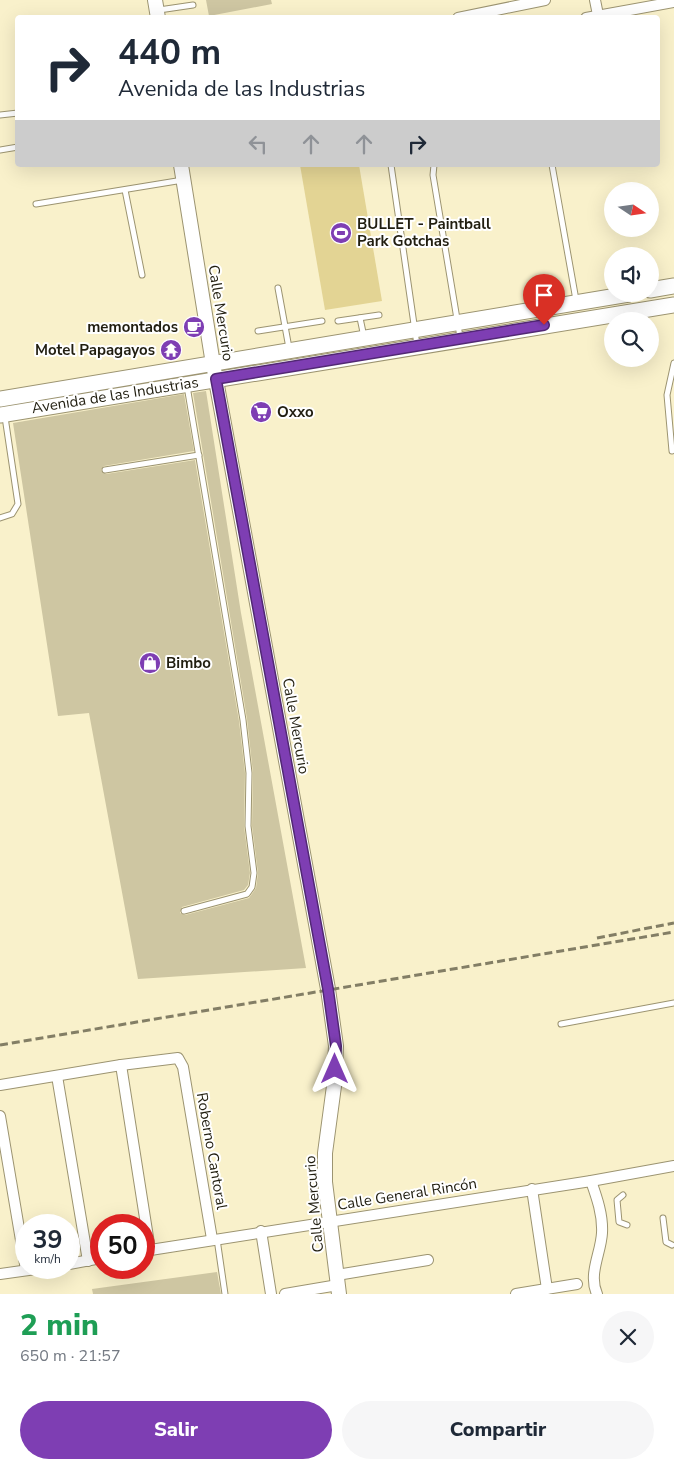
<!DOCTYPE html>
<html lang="es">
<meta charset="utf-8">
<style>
body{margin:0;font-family:"Nunito Sans",sans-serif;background:#f6f6f7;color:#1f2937;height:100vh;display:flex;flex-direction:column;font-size:19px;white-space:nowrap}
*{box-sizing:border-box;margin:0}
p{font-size:16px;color:#747a83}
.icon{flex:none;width:28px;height:28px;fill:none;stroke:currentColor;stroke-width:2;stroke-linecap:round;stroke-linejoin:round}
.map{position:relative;height:1294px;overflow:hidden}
.side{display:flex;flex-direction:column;background:#fff;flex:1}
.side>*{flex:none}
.guide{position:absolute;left:15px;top:15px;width:645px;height:152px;border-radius:5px;box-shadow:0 5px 20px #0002;background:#fff;color:#1f2937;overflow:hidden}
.needle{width:32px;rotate:103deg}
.buttons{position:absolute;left:604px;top:182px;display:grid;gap:10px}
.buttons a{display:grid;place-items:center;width:55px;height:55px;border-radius:50%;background:#fff;box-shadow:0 5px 20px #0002;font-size:25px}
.speed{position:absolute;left:15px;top:1214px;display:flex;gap:10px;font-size:25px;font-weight:700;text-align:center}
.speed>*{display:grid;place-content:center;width:65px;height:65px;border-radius:50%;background:#fff;box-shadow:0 5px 20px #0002;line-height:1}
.speed small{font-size:12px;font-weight:400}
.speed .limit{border:8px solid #d22;background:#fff;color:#111}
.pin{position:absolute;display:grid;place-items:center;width:42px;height:42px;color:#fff;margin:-51px -21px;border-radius:50% 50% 50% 0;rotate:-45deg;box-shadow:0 0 5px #0007}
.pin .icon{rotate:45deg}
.me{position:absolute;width:55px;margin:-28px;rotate:0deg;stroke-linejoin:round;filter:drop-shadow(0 0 4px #0008)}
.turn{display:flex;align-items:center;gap:18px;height:105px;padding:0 20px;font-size:22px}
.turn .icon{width:65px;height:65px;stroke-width:2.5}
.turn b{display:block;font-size:35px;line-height:42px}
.lanes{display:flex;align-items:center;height:48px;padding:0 20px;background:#0003;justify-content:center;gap:25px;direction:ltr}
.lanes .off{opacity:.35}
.round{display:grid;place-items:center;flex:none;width:52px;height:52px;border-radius:26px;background:#f6f6f7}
.head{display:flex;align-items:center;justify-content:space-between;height:85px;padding:0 20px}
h1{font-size:30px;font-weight:800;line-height:38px;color:#1e9e55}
.action{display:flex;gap:10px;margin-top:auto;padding:10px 20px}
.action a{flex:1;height:58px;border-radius:30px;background:#7e3eb3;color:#fff;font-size:20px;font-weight:800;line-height:58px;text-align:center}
.action a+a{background:#f6f6f7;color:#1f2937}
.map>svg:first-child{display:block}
.green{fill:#e3d494}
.building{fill:#cec6a2}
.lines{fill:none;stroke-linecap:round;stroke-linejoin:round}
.service-casing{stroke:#9c9471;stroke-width:7}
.minor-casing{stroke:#9c9471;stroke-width:12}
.secondary-casing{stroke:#9c9471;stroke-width:16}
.primary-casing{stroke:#9c9471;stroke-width:17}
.service{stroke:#fff;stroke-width:5}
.minor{stroke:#fff;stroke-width:10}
.secondary{stroke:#fff;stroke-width:14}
.primary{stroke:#fff;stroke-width:15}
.rail{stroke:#837e65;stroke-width:3;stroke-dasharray:8 4;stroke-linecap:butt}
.route-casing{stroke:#522874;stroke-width:12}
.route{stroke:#7e3eb3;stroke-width:9}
.labels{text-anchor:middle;stroke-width:4;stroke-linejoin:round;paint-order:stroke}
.poi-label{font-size:15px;font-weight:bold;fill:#211e10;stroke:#fff;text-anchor:start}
.street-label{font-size:15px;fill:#211e10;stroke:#fff}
</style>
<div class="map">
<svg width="674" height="1294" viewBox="0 0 674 1294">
<rect width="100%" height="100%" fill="#f9f1cb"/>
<path class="green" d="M 300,165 L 359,165 L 382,301 L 325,310 Z"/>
<g class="building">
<path d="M 206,0 L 271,0 L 272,4 L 209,16 Z"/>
<path d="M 206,391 L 241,613 L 306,968 L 138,979 L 89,713 L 58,716 L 13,423 L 184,394 L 194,451 L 104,466 L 101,470 L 106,474 L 195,460 L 239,721 L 245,773 L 244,826 L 250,873 L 248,885 L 244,890 L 182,907 L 180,913 L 185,915 L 249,898 L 256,888 L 258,873 L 252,826 L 253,773 L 247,719 L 193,393 Z"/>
<path d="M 217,1272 L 221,1294 L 93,1294 L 92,1289 Z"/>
</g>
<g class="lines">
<g class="service-casing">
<g id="service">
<path d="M 159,10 L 193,5"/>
<path d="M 0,115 L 18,113"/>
<path d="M 0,150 L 18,147"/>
<path d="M 391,165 L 417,345"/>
<path d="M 434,165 L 433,175 L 460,337"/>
<path d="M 552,165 L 576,300"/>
<path d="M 125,190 L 142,275"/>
<path d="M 36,204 L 183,180"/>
<path d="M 278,288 L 289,348"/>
<path d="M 360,318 L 364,337"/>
<path d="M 338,321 L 379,315"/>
<path d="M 258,331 L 322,321"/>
<path d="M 672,451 L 667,395 L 674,363"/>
<path d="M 105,470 L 199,455"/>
<path d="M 0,518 L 12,514 L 18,504 L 5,417"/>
<path d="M 184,911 L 247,894 L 252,887 L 254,873 L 248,826 L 249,773 L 243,720 L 187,386"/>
<path d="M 561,1024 L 674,1003"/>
<path d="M 623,1195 L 617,1200 L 619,1222 L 627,1225"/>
<path d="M 663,1218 L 666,1242 L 672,1245"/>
<path d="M 217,1239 L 225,1294"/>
</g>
</g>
<g class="minor-casing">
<g id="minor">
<path d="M 595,0 L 598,15"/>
<path d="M 458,18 L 545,0"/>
<path d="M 586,18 L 674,2"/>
<path d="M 121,1065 L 150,1250"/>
<path d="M 57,1076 L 88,1261"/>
<path d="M 0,1085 L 121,1065 L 178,1058 L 183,1067 L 212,1239"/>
<path d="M 0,1116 L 26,1270"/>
<path d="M 591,1181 C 597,1198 603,1215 602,1233 C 601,1253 588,1274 597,1294"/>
<path d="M 532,1189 L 547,1289"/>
<path d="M 261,1231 L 271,1294"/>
<path d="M 144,1251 L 591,1181 L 674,1166"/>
<path d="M 69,1264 L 101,1258"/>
<path d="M 0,1274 L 43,1268"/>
<path d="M 337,1275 L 428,1260"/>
<path d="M 285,1294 L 338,1285"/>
<path d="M 516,1294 L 577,1284"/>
</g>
</g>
<g class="secondary-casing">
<g id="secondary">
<path d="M 155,0 L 158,18"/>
<path d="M 181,165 L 213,364 L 328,989 L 336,1046 L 334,1086 L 325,1153 L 325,1182 L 339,1294"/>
</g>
</g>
<g class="primary-casing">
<g id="primary">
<path d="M 650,290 L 674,286"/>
<path d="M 0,399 L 629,294"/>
<path d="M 0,415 L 674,305"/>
</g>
</g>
<use href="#service" class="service"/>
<use href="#minor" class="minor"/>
<use href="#secondary" class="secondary"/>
<use href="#primary" class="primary"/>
<g class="rail">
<path d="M 597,938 L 674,923"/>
<path d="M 0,1045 L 674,932"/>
</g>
</g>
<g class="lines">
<g class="route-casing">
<path id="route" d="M 335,1069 L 336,1046 L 328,989 L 216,379 L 544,325"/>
</g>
<use href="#route" class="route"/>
</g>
<defs>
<g id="stadium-disc" transform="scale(1.125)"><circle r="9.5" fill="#7e3eb3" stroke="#fff"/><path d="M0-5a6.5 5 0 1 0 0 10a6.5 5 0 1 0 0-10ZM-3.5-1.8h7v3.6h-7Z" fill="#fff"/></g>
<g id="cafe-disc" transform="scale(1.125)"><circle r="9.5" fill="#7e3eb3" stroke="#fff"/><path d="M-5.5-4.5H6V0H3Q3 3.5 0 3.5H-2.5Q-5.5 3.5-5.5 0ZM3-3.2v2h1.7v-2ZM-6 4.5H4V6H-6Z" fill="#fff"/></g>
<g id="temple-disc" transform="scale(1.125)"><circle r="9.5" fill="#7e3eb3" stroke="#fff"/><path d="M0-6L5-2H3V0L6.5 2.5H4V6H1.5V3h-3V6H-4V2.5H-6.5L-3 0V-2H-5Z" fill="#fff"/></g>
<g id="supermarket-disc" transform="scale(1.125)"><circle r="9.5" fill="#7e3eb3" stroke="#fff"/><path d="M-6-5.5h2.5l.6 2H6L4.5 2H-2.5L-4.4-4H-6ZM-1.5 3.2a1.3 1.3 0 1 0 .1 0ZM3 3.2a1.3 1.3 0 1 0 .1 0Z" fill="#fff"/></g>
<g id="shop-disc" transform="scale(1.125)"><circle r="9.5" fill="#7e3eb3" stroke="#fff"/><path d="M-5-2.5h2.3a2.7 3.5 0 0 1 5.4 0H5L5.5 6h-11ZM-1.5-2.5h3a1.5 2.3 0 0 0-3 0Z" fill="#fff"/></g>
</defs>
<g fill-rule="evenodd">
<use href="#stadium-disc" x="341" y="233"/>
<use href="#cafe-disc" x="194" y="327"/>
<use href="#temple-disc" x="171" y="350"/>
<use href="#supermarket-disc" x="261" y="412"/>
<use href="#shop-disc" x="150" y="663"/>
</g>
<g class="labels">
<g class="poi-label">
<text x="357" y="229">BULLET - Paintball<tspan x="357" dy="17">Park Gotchas</tspan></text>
<text x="178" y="332" text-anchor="end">memontados</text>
<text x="155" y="355" text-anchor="end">Motel Papagayos</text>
<text x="277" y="417">Oxxo</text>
<text x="166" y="668">Bimbo</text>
</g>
<g class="street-label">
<text transform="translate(221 313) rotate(81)" y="5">Calle Mercurio</text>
<text transform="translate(115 395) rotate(-9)" y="5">Avenida de las Industrias</text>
<text transform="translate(296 726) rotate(80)" y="5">Calle Mercurio</text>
<text transform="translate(212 1151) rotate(80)" y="5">Roberno Cantoral</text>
<text transform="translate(407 1194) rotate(-9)" y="5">Calle General Rincón</text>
<text transform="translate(314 1204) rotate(-95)" y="5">Calle Mercurio</text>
</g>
</g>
</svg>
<div class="buttons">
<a><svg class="needle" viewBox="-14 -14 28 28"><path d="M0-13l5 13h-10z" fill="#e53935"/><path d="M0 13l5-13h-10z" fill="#747a83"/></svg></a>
<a><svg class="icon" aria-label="sound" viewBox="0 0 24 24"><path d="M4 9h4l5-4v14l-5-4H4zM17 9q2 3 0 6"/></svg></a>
<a><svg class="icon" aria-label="search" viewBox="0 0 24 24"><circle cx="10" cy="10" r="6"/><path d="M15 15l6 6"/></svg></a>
</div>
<div class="speed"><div>39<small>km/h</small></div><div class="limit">50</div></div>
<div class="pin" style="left:544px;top:325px;background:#d93025"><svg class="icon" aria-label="arrive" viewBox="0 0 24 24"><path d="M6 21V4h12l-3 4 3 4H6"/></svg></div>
<svg class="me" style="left:335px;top:1069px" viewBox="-20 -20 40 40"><path d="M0-17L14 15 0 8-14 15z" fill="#7e3eb3" stroke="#fff" stroke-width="4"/></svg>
<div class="guide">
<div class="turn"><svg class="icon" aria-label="right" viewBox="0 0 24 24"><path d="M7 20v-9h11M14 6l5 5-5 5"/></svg><div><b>440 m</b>Avenida de las Industrias</div></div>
<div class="lanes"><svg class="icon off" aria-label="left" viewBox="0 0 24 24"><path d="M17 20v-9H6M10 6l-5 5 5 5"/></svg><svg class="icon off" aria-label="ahead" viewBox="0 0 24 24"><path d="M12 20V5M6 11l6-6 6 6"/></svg><svg class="icon off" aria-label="ahead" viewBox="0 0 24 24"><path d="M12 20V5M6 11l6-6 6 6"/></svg><svg class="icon" aria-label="right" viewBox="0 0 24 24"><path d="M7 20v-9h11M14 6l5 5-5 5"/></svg></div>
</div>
</div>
<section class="side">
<div class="head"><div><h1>2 min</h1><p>650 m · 21:57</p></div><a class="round"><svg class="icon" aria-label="close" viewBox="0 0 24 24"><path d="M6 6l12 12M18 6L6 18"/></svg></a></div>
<div class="action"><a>Salir</a><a>Compartir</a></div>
</section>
